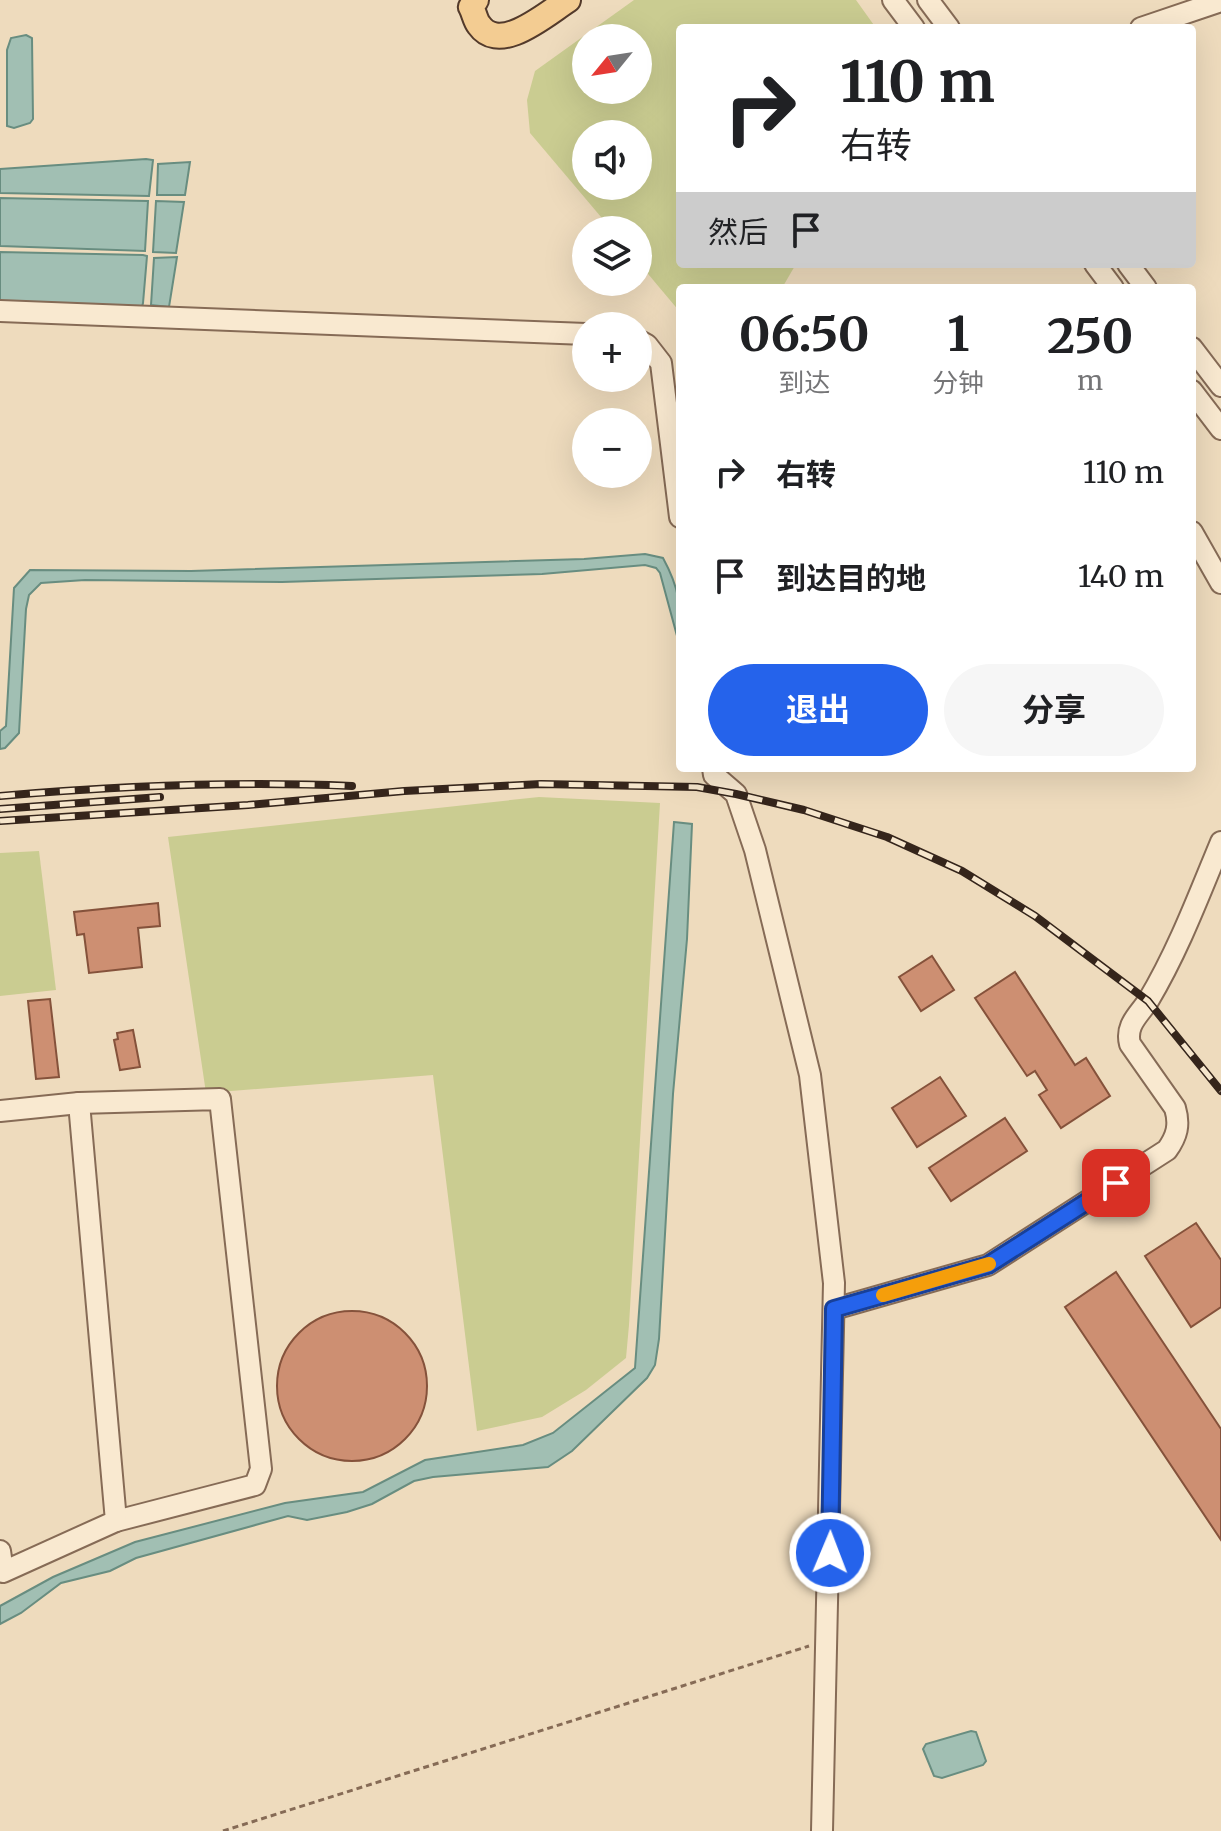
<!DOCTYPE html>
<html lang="zh">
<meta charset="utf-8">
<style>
body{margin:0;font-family:Merriweather,"Noto Sans SC",serif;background:#f6f6f6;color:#202124;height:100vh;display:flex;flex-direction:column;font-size:30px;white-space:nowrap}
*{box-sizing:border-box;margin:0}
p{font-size:26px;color:#757577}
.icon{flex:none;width:44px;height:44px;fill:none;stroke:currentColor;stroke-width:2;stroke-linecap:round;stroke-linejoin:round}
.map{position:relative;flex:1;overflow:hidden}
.side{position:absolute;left:676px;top:284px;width:520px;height:488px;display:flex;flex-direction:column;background:#fff;border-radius:8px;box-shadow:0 8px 32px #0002}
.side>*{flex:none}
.top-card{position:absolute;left:676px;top:24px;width:520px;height:244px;border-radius:8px;box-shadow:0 8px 32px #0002;background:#fff;color:#202124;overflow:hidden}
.needle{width:52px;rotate:240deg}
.tools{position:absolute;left:572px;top:24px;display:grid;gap:16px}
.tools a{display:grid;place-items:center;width:80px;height:80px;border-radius:50%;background:#fff;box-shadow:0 8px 32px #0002;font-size:40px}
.pin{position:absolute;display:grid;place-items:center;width:68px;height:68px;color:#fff;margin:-34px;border-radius:16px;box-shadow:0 4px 12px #0006}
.me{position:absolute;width:88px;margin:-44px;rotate:1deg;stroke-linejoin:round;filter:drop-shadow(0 0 6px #0008)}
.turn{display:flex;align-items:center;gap:28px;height:168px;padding:0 32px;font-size:36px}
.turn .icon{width:104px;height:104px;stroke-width:2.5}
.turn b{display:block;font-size:56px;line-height:68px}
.then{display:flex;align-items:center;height:76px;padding:0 32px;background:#0003;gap:16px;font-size:30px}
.eta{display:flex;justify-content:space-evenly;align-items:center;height:136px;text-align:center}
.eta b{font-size:48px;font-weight:700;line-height:56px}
.cta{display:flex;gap:16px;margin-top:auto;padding:16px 32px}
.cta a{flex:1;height:92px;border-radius:48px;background:#2563eb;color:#fff;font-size:32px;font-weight:700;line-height:92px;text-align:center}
.cta a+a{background:#f6f6f6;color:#202124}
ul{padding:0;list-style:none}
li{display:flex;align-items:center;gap:24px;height:104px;padding:0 32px}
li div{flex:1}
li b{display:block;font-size:30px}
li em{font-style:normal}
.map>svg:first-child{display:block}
.green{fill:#cacc91;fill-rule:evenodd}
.water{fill:#a1bfb3;stroke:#688d80;stroke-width:2}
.building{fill:#cd8f72;stroke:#85523b;stroke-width:2}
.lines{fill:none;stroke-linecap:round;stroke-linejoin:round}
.minor-casing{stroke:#866b56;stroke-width:24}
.major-casing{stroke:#533a2b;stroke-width:28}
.path{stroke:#866b56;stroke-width:3;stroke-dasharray:6 4;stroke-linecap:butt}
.minor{stroke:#f9e9d0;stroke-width:20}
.major{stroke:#f3cc92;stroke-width:24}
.rail-casing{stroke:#35251b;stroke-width:8}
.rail{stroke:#f6e6cc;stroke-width:5;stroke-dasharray:15;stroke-linecap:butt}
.route-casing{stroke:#184099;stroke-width:20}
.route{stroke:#2563eb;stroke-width:14}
.slow{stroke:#f59e0b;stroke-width:14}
</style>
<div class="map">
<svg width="1221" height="1831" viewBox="0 0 1221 1831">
<rect width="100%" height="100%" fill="#eedbbd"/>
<g class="green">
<path d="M 634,0 L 856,0 L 876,28 L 680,28 L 680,264 L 796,264 L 782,288 L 680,288 L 680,312 L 638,262 L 638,230 L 612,230 L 530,133 L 527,100 L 535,71 ZM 586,38 L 638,38 L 638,90 L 586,90 ZM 586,134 L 638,134 L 638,186 L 586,186 Z"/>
<path d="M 539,797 L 660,803 L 629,1325 L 626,1358 L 586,1390 L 542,1417 L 477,1431 L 433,1075 L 206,1093 L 168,837 Z"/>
<path d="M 39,851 L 56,990 L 0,996 L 0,853 Z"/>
</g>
<g class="water">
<path d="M 26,35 L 32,38 L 33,119 L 30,123 L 14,128 L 7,126 L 7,50 L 11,38 Z"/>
<path d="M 146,159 L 153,160 L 149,196 L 0,193 L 0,169 Z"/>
<path d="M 190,162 L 185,195 L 157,195 L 158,164 Z"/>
<path d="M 0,198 L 148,201 L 145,251 L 0,246 Z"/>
<path d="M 156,201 L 184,202 L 176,253 L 153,252 Z"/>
<path d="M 0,252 L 143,255 L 147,256 L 143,303 L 142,307 L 0,302 Z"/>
<path d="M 177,257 L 169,307 L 151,305 L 154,258 Z"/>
<path d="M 645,554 L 663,558 C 682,593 680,608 680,647 L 660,573 L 656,568 L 645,565 L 542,574 L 408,578 L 282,582 L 85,580 L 41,583 L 29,595 L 26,609 L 19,733 L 5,748 L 0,749 L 0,731 L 6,726 L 14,588 L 30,570 L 191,571 L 584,559 Z"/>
<path d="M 674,822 L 692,824 L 687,939 L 673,1094 L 659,1339 L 655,1365 L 647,1378 L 572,1451 L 548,1467 L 433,1477 L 414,1481 L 372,1504 L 347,1512 L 307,1520 L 288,1516 L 136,1558 L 110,1571 L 61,1583 L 21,1613 L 0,1624 L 0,1606 L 53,1577 L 135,1542 L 285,1503 L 363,1492 L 425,1460 L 523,1445 L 553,1433 L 635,1368 Z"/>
<path d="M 971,1731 L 976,1732 L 986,1761 L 983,1765 L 942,1778 L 934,1776 L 923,1749 L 926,1744 Z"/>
</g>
<g class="building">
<path d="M 158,903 L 160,926 L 138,928 L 142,967 L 89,973 L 84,934 L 77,935 L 74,912 Z"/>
<path d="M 932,956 L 954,990 L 921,1011 L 899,977 Z"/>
<path d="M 1015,972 L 1075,1065 L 1086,1058 L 1110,1096 L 1061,1128 L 1039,1095 L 1047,1090 L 1035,1071 L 1027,1076 L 975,998 Z"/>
<path d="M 50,999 L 59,1077 L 36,1079 L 28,1001 Z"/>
<path d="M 133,1030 L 140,1067 L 120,1070 L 114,1040 L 118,1039 L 117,1033 Z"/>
<path d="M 940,1077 L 966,1116 L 917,1147 L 892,1108 Z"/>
<path d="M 1005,1118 L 1027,1151 L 951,1201 L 929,1168 Z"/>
<path d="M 1196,1223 L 1221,1260 L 1221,1307 L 1191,1327 L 1145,1256 Z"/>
<path d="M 1116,1272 L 1221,1429 L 1221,1540 L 1065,1307 Z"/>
<circle cx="352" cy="1386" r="75"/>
</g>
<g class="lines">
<g class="minor-casing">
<g id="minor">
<path d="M 893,0 L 914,28"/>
<path d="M 928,0 L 949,28"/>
<path d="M 1141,28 L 1221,1"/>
<path d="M 1095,264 L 1113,288"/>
<path d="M 1128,264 L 1146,288"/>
<path d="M 0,311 L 586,334"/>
<path d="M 638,340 L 647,345 L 661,363 L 680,517"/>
<path d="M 1192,348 L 1221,386"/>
<path d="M 1192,391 L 1221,429"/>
<path d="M 1192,532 L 1221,583"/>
<path d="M 713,768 L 714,775 L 736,794 L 755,850 L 810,1075 L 834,1283 L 822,1831"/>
<path d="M 0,1111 L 79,1103 L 220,1099 L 261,1469 L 255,1485 L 116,1521"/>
<path d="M 834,1309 L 988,1265 L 1167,1150 C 1177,1136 1180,1125 1175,1108 L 1130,1044 C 1125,1025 1139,1015 1148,1001 C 1178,951 1199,895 1221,842"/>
<path d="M 0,1551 L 3,1572 L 116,1521 L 79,1103"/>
</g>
</g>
<g class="major-casing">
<path id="major" d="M 476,0 L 471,7 C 474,12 475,20 479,25 C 500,55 546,14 568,0"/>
</g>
<path class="path" d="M 223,1831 L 809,1646"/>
<use href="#minor" class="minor"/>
<use href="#major" class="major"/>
<g class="rail-casing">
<g id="rail">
<path d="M 0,796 C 117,786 234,781 352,786"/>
<path d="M 0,809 L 160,797"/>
<path d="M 0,821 L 248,805 L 404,791 L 541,784 L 697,787 L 736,794 L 804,810 L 887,837 L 962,871 L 1035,916 L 1148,1001 L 1221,1091"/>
</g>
</g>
<use href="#rail" class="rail"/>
</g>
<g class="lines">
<g class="route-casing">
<path id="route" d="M 830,1553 L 834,1309 L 988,1265 L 1116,1183"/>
</g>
<use href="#route" class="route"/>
<path class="slow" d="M 883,1295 L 989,1264"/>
</g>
</svg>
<div class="tools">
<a><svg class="needle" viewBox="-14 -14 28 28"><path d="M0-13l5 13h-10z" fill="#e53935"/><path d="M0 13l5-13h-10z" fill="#757577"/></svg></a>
<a><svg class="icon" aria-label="sound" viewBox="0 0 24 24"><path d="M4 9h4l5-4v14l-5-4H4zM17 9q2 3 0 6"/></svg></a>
<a><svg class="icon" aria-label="layers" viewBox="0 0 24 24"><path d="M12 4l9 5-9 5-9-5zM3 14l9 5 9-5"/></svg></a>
<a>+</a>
<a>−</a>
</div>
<div class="pin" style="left:1116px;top:1183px;background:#d93025"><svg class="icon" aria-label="arrive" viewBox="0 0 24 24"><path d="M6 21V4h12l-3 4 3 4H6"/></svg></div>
<svg class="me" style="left:830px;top:1553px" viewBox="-20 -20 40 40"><circle r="17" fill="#2563eb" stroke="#fff" stroke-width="3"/><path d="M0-11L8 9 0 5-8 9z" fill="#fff"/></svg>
<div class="top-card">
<div class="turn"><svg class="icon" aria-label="right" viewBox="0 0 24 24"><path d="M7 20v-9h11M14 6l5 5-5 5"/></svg><div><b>110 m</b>右转</div></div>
<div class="then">然后<svg class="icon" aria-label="arrive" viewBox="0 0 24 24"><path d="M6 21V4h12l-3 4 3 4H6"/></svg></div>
</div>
<section class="side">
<div class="eta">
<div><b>06:50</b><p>到达</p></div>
<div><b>1</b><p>分钟</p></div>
<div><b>250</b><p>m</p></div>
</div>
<ul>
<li><svg class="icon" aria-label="right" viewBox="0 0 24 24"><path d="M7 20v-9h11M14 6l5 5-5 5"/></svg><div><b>右转</b></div><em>110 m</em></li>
<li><svg class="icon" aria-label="arrive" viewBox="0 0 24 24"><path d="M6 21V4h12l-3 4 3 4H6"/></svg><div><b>到达目的地</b></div><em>140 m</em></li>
</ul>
<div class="cta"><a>退出</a><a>分享</a></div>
</section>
</div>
